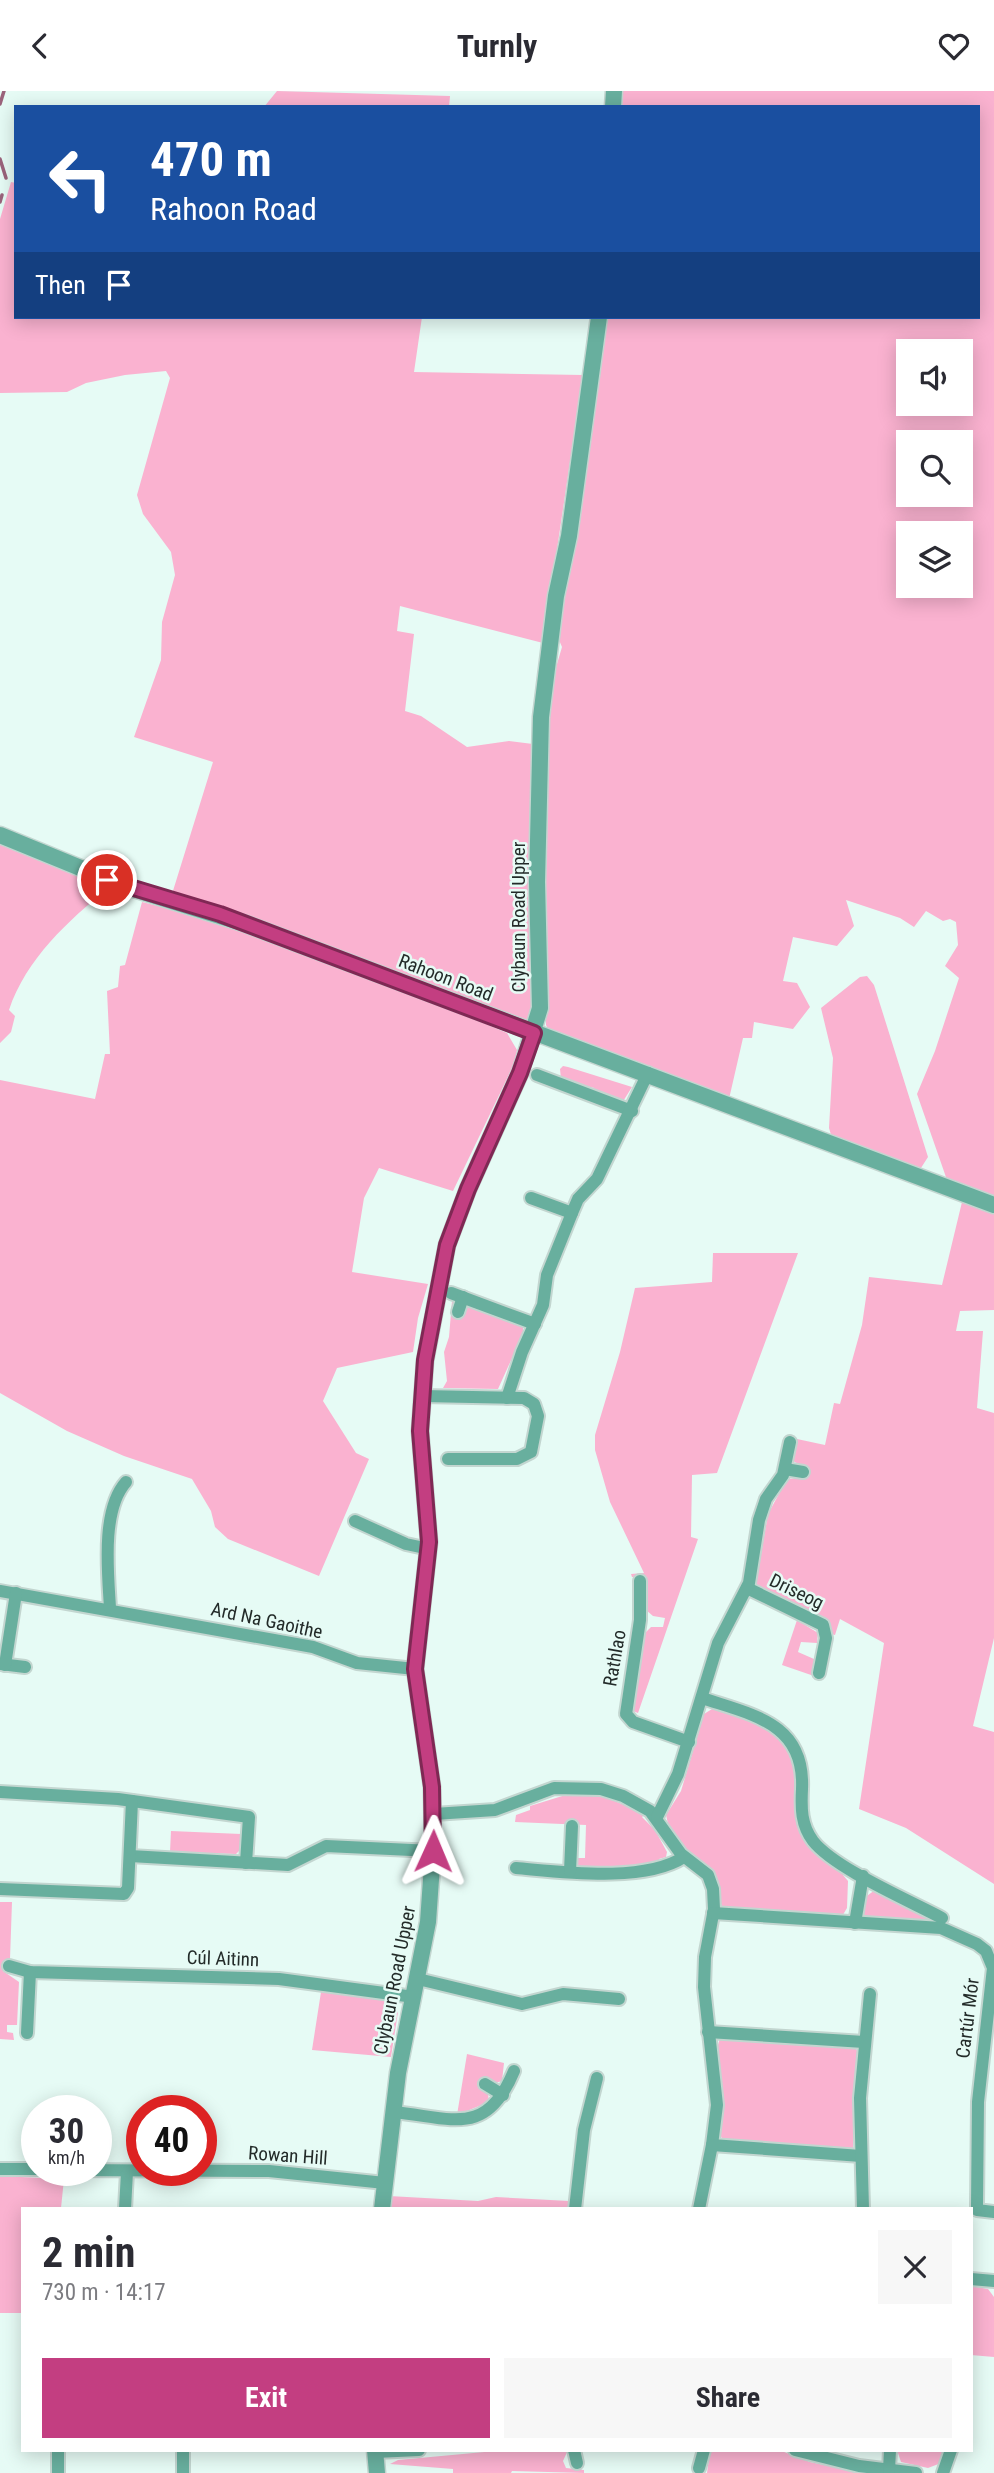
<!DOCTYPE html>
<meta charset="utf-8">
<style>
body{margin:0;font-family:"Roboto Condensed",sans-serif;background:#f7f7f7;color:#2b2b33;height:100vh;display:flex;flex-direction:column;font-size:26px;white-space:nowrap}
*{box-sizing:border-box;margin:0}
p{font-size:23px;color:#7c7c81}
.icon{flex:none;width:38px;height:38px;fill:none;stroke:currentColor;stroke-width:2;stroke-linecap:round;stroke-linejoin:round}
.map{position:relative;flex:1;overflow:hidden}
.side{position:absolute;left:21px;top:2116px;width:952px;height:245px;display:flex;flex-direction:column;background:#fff;border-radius:0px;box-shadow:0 4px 18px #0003}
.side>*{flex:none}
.banner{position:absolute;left:14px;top:14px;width:966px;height:214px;border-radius:0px;box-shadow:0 4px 18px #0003;background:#1a4fa0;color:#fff;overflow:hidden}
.tools{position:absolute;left:896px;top:248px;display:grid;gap:14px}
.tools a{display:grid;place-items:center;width:77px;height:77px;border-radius:0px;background:#fff;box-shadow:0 4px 18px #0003;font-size:35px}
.speed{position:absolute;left:21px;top:2004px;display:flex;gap:14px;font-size:35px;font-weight:700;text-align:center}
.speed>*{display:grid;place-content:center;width:91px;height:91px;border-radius:50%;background:#fff;box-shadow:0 4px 18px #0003;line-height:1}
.speed small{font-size:18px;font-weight:400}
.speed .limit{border:10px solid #d22;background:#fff;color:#111}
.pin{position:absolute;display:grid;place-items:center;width:60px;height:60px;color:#fff;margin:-30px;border:4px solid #fff;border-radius:50%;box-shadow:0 2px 7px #0007}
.me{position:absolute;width:77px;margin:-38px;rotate:1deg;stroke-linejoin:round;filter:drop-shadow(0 0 5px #0008)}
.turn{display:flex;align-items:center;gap:24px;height:147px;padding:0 21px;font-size:32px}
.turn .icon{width:91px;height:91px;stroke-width:2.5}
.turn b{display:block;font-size:49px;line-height:60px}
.then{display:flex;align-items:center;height:66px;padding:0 21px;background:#0003;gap:14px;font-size:26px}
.round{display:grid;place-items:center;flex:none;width:74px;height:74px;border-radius:0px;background:#f7f7f7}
.head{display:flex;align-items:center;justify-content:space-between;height:119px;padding:0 21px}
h1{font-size:42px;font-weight:700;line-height:52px}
.primary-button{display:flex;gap:14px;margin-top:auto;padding:14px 21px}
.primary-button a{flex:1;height:80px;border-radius:0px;background:#c33e81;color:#fff;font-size:28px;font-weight:700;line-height:80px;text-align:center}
.primary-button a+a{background:#f7f7f7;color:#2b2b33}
header{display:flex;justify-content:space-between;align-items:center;height:91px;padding:0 21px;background:#fff;font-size:32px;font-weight:700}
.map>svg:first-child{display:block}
.green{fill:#fab2d0;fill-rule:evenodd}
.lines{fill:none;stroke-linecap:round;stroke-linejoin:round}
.stream{stroke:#9a637b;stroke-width:3.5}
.minor-casing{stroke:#c3d6d0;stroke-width:16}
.tertiary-casing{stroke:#c3d6d0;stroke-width:19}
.minor{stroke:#68af9e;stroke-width:12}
.tertiary{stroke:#68af9e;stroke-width:16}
.route-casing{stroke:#7f2854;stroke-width:18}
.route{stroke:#c33e81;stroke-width:12}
.labels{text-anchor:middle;stroke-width:5;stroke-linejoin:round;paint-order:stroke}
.street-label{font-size:19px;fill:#232b29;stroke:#e6fbf5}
</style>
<header><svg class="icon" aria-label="back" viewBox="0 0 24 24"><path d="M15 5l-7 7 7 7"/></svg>Turnly<svg class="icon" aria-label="heart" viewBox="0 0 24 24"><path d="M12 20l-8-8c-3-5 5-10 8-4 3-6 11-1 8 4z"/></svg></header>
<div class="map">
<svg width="994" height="2382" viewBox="0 0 994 2382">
<rect width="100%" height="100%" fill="#e6fbf5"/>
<g class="green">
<path d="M 277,0 L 450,5 L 449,16 L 264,16 Z"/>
<path d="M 619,0 L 994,0 L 994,1107 L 947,1089 L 917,1003 L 935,960 L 959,887 L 945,875 L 958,854 L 956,831 L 950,828 L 943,830 L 926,820 L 914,836 L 900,827 L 846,809 L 854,835 L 837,855 L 793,846 L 783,890 L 797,892 L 810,916 L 793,938 L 754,931 L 752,947 L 743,947 L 729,1008 L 549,940 L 546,934 L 544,664 L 552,590 L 562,556 L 559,549 L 604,226 L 978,226 L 978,16 L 638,16 L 618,15 ZM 908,261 L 961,261 L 961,313 L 908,313 ZM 908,352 L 961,352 L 961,404 L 908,404 ZM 908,443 L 961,443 L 961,495 L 908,495 Z"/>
<path d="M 11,91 L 16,92 L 16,226 L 422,226 L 414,281 L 583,284 L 543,552 L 400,515 L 397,540 L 414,543 L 405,620 L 421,625 L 467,656 L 509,650 L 533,653 L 533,922 L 528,931 L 224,816 L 172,803 L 213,671 L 134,646 L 161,569 L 162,531 L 175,484 L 171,461 L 143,423 L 137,404 L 170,287 L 166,280 L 125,284 L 86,292 L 67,301 L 0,302 L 0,128 Z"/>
<path d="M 0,751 L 108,797 C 68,830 26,868 9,919 L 15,925 L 11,941 L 0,952 Z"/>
<path d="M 142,811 L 210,828 L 427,908 L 507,942 L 517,959 L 515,971 L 453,1100 L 379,1077 L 364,1107 L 352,1181 L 428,1193 L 418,1227 L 413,1261 L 337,1277 L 323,1310 L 356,1362 L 369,1368 L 319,1485 L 228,1448 L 215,1436 L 211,1420 L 192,1388 L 124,1365 L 67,1340 L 0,1302 L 0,989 L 95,1008 L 105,963 L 110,963 L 107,900 L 118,896 L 120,875 L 125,874 Z"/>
<path d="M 867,885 L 874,894 L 928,1066 L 919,1080 L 832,1047 L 829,1037 L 833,967 L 821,917 L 860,886 Z"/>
<path d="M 563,975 L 568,976 L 632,996 L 622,1012 L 595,1001 L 594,997 L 561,988 L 560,978 Z"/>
<path d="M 962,1111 L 994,1123 L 994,1219 L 960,1220 L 956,1240 L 983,1240 L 977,1317 L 994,1322 L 994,1547 L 973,1635 L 994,1641 L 994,1793 L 906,1737 L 859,1718 L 884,1552 L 840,1528 L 835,1544 L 831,1543 L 824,1527 L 760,1498 L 756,1492 L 768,1423 L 787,1388 L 806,1386 L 809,1379 L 793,1370 L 797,1348 L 825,1354 L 834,1312 L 840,1313 L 862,1234 L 869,1186 L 942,1194 Z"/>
<path d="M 713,1162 L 798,1162 L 717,1382 L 692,1384 L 691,1446 L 698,1448 L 638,1622 L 633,1620 L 631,1614 L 645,1542 L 651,1536 L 663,1536 L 665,1527 L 653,1525 L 646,1519 L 647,1487 L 632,1486 L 631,1483 L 644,1482 L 610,1411 L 595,1359 L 595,1344 L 620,1261 L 635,1197 L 712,1191 Z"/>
<path d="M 448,1206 L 463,1219 L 470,1214 L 523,1233 L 523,1243 L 498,1298 L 443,1297 L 447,1290 L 444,1261 L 449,1246 L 452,1210 Z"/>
<path d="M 797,1529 L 818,1542 L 817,1552 L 801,1551 L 798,1561 L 814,1568 L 814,1585 L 782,1574 Z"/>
<path d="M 712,1618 C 749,1621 790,1643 796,1682 C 799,1698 793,1715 797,1731 C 805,1756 823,1769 844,1781 L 843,1784 L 848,1790 L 847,1817 L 841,1827 L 722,1816 L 712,1781 L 683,1757 L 668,1733 L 666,1724 L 681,1700 L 704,1623 Z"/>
<path d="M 572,1702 L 603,1705 L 645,1723 L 642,1726 L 655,1739 L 667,1761 L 666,1766 L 659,1768 L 659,1774 L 582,1776 L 577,1774 L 575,1767 L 585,1767 L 586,1734 L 515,1731 L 516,1724 L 530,1719 L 530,1715 Z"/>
<path d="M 171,1740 L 241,1743 L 241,1758 L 236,1763 L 170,1761 Z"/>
<path d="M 875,1799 L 935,1830 L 935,1832 L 863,1827 L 864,1807 Z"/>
<path d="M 0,1811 L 12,1811 L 10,1868 L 5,1869 L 3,1880 L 19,1891 L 17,1934 L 7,1934 L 7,1941 L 13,1942 L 14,1949 L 0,1948 Z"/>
<path d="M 321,1901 L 391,1910 L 390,1915 L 398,1921 L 391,1966 L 312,1959 Z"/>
<path d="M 720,1947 L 855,1956 L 859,1963 L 853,2057 L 849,2059 L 724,2051 L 719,2042 L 716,1961 Z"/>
<path d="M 467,1963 L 504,1972 L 502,1990 L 495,1992 L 484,1986 L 479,1995 L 488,2002 L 489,2011 L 457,2024 Z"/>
<path d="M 0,2085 L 64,2088 L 61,2117 L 23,2118 L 23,2222 L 0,2222 Z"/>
<path d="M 389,2105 L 478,2110 L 496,2106 L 569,2110 L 567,2118 L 388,2118 Z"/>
<path d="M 971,2195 L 988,2198 L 994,2206 L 994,2266 L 971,2264 Z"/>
<path d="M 506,2359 L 568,2359 L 563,2370 L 566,2377 L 584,2379 L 584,2382 L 512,2380 L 511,2382 L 453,2382 L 453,2378 L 390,2373 L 398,2369 Z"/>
<path d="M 710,2359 L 779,2359 L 810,2371 L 862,2382 L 707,2382 Z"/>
<path d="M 897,2359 L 945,2359 L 941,2372 L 928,2377 L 901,2371 Z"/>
</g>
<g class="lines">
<g class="stream">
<path d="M 0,13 L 4,0"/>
<path d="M 0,68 L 6,87"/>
<path d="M 0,111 L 2,104"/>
</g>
<g class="minor-casing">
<g id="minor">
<path d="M 537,984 L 632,1020"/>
<path d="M 531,1107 L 572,1122"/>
<path d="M 451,1202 L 535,1233"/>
<path d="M 458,1221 L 463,1206"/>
<path d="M 422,1305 L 524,1307 L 534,1313 L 538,1325 L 531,1361 L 517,1368 L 448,1368"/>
<path d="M 507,1307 L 522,1261 L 543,1214 L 547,1184 L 572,1122 L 578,1108 L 597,1088 L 648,982"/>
<path d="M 785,1378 L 803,1381"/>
<path d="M 355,1430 L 406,1453 L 429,1458"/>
<path d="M 640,1490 L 640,1529 L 626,1623 L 633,1631 L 689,1651"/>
<path d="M 747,1497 L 823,1534 L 826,1547 L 819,1582"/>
<path d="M 0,1500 L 313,1556 L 357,1572 L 415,1578"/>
<path d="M 110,1517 C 108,1482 101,1419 126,1391"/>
<path d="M 0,1573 L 25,1576"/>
<path d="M 5,1574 L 16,1502"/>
<path d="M 702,1607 C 753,1624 805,1632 802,1698 C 801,1717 801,1734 813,1750 C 834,1777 908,1809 942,1827"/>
<path d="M 0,1701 L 118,1708 L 249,1726 L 246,1772"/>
<path d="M 434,1723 L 495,1719 L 554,1697 L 601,1698 L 623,1705 L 650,1720 L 681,1763 L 708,1784 L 713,1798 L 714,1818 L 705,1866 L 704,1896 L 717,2014 L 712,2054 L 699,2118"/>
<path d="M 657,1726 L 678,1683 L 718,1552 L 749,1492 L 759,1429 L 766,1408 L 783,1384 L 790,1351"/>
<path d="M 130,1765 L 288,1774 L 326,1755 L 433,1760"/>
<path d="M 516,1777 C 563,1781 644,1792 684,1766"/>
<path d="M 570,1780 L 572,1735"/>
<path d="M 0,1798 L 124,1803 L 128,1797 L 132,1710"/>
<path d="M 713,1822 L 941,1837 L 977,1853 L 986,1860 L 993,1877 L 978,2011 L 977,2115 L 977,2119 L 994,2121"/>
<path d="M 855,1832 L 863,1785"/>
<path d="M 9,1875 L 30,1881 L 279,1888 L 414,1906"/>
<path d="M 418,1888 L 522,1913 L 563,1903 L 619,1908"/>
<path d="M 708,1941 L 864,1951"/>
<path d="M 27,1942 L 30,1881"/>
<path d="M 485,1993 L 503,2004"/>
<path d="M 393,2021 C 450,2026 486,2048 514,1980"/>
<path d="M 712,2054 L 861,2065"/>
<path d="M 0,2078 L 37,2078"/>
<path d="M 61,2079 L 269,2080 L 385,2092"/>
<path d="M 125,2118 L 127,2081"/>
<path d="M 575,2118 L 584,2039 L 597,1987"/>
<path d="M 863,2118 L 860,2007 L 870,1903"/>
<path d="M 971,2188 L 994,2190"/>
<path d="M 58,2359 L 58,2382"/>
<path d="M 574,2359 L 577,2372"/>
<path d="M 795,2359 L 859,2375 L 916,2382"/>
<path d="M 375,2361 L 419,2359"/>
<path d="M 699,2377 L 704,2359"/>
<path d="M 889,2379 L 890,2359"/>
<path d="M 183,2382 L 183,2359"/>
<path d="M 943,2382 L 951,2359"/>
</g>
</g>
<g class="tertiary-casing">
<g id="tertiary">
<path d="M 613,16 L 614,0"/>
<path d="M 0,744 L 127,796 L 246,833 L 994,1114"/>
<path d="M 382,2118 L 398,1982 L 428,1831 L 433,1760 L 432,1696 L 415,1578 L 429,1451 L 420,1340 L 425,1270 L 447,1154 L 468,1098 L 520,982 L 540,917 L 537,791 L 541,626 L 556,505 L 569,445 L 599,226"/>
<path d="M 375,2359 L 377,2382"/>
</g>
</g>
<use href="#minor" class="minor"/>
<use href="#tertiary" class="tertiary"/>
</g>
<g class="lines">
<g class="route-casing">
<path id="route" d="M 107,789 L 220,823 L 534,942 L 520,982 L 468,1098 L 447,1154 L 425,1269 L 420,1340 L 429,1451 L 415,1578 L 432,1696 L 433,1760"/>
</g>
<use href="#route" class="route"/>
</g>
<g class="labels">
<g class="street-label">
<text transform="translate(518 826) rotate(-90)" y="7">Clybaun Road Upper</text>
<text transform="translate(446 886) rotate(21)" y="7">Rahoon Road</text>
<text transform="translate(797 1500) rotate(26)" y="7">Driseog</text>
<text transform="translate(267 1529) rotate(12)" y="7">Ard Na Gaoithe</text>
<text transform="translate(614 1567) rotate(-80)" y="7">Rathlao</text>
<text transform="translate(223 1867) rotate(2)" y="7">Cúl Aitinn</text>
<text transform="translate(394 1889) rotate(-79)" y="7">Clybaun Road Upper</text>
<text transform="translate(967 1927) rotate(-83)" y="7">Cartúr Mór</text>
<text transform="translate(288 2064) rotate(4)" y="7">Rowan Hill</text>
</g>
</g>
</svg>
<div class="tools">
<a><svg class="icon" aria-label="sound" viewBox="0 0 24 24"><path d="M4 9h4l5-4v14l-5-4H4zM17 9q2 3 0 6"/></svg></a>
<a><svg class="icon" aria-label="search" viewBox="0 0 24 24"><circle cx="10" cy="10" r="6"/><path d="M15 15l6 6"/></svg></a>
<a><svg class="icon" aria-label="layers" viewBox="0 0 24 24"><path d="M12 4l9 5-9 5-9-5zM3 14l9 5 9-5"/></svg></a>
</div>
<div class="speed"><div>30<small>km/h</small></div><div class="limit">40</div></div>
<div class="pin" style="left:107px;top:789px;background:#d93025"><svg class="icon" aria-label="arrive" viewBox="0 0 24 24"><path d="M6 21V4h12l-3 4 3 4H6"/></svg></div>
<svg class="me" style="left:433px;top:1760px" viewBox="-20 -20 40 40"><path d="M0-17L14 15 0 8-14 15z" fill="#c33e81" stroke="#fff" stroke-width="4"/></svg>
<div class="banner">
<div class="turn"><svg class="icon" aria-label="left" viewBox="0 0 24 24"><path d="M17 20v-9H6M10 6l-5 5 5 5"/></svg><div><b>470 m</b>Rahoon Road</div></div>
<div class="then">Then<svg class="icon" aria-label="arrive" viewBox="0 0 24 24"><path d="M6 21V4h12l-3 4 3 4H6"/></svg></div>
</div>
<section class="side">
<div class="head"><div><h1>2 min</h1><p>730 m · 14:17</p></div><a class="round"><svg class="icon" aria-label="close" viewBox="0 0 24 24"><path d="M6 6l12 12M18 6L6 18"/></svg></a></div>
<div class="primary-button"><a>Exit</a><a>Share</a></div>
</section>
</div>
